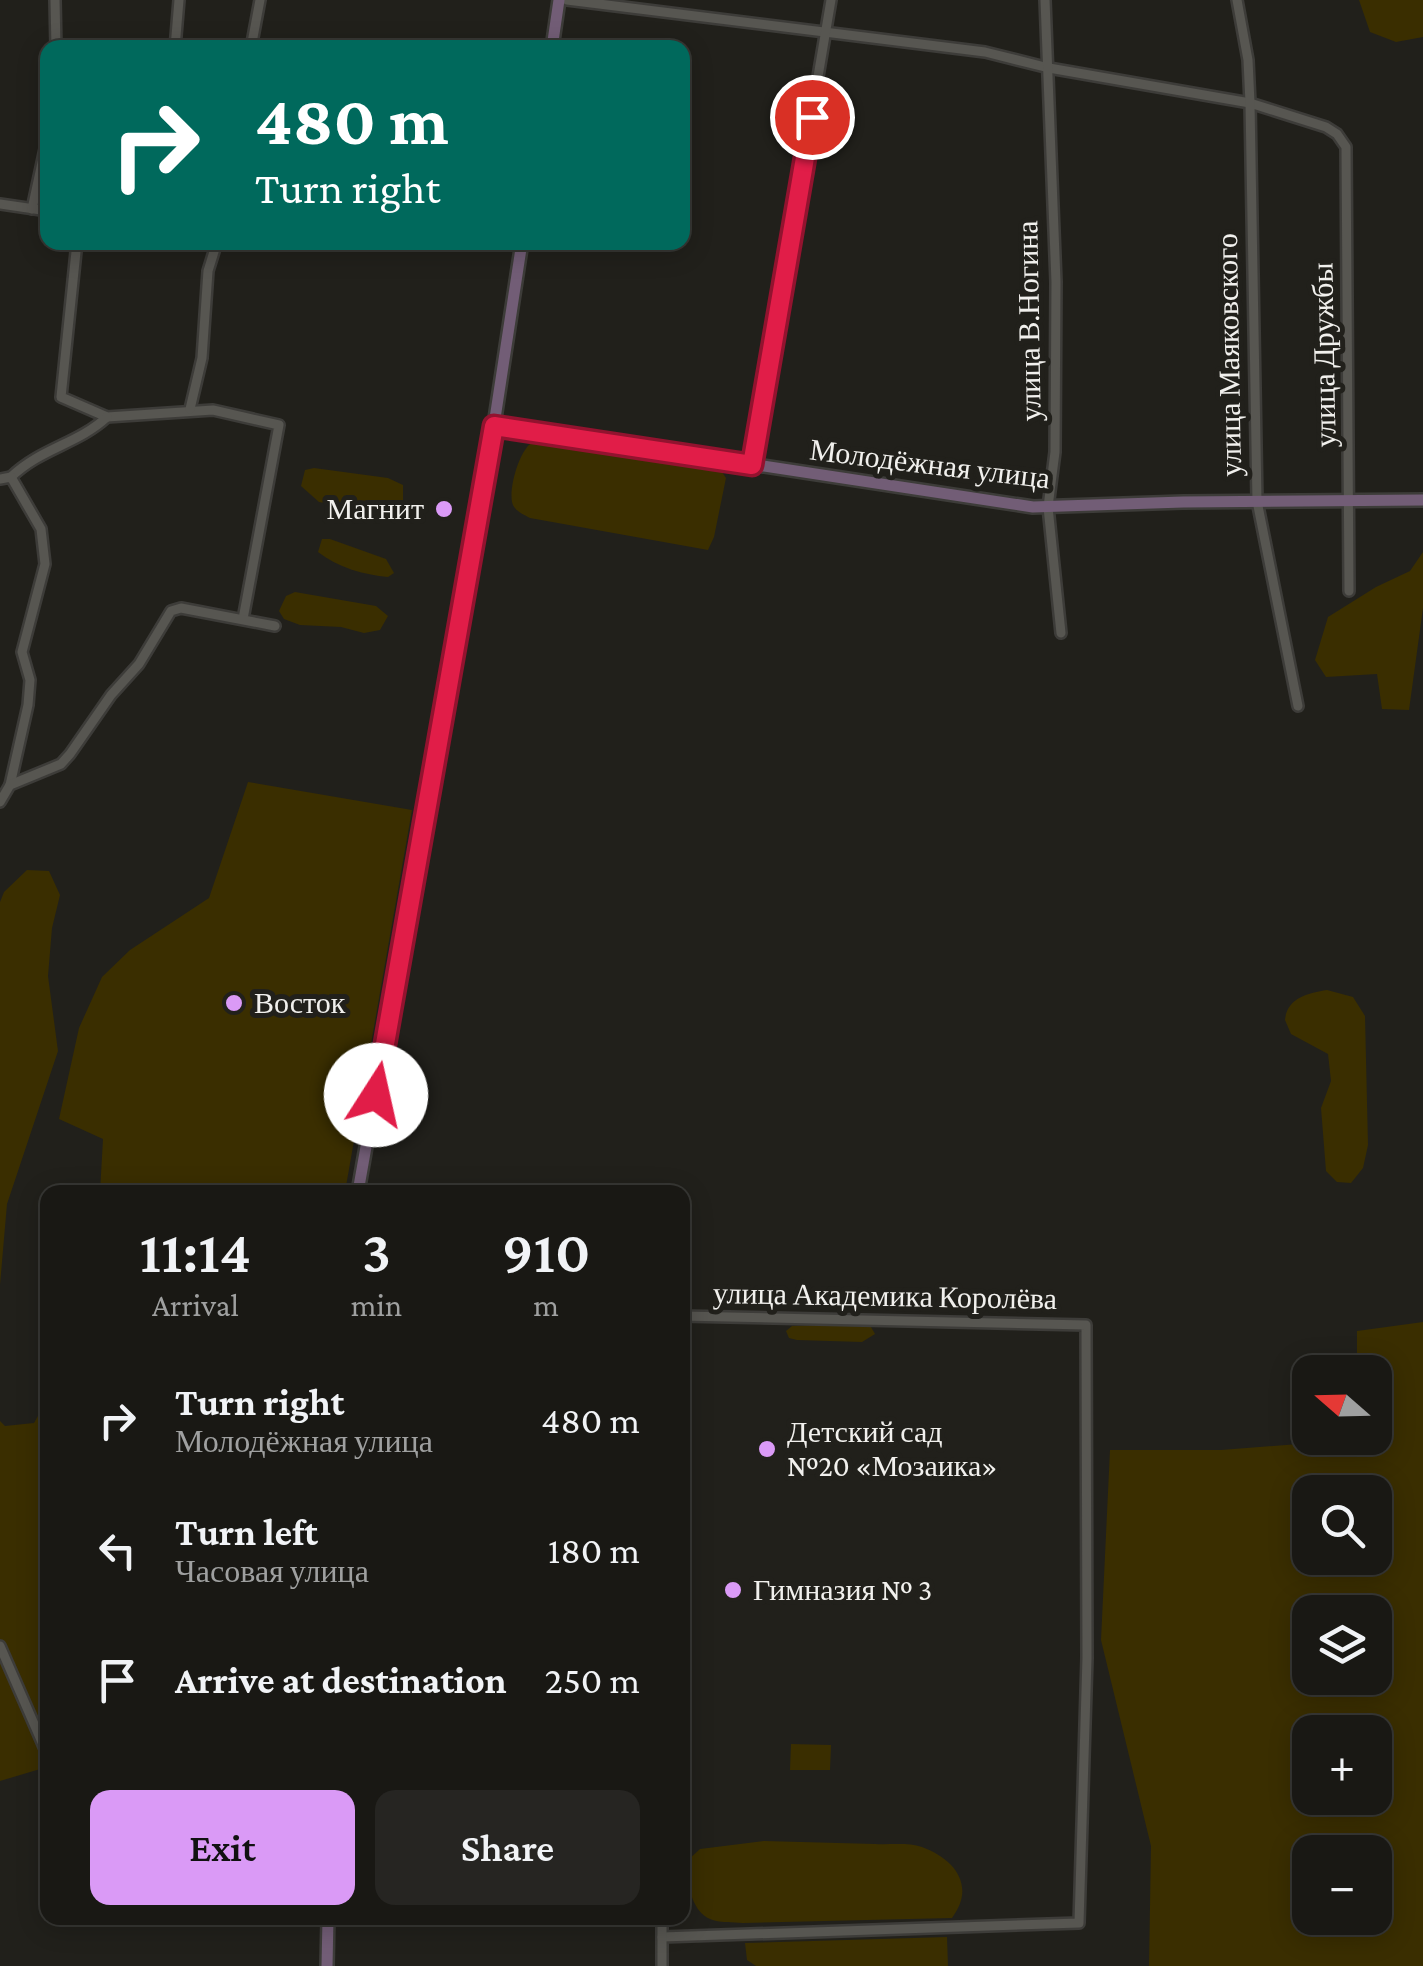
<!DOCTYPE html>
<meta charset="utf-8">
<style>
body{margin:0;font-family:"Crimson Pro",serif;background:#262522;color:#f1f3f6;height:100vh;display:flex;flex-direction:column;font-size:38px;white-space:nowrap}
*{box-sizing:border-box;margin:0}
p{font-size:32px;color:#9fa0a0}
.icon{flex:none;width:55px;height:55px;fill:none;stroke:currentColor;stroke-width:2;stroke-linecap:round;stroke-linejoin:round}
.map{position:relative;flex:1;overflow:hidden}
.panel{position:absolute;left:40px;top:1185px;width:650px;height:740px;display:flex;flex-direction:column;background:#191814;border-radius:20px;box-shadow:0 5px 25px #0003,0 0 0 2px #373734}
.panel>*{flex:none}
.banner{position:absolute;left:40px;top:40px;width:650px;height:210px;border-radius:20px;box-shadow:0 5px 25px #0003,0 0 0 2px #373734;background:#00695c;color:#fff;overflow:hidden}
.needle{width:65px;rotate:290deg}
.fabs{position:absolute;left:1292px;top:1355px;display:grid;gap:20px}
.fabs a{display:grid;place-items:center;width:100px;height:100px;border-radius:20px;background:#191814;box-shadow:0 5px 25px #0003,0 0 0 2px #373734;font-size:50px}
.pin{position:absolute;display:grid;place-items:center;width:85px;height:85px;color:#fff;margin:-42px;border:5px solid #fff;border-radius:50%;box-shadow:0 2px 10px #0007}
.me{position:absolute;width:110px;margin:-55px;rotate:10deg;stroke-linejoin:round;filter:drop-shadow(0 0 8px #0008)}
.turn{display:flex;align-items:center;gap:35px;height:210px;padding:0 50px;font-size:45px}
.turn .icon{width:130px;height:130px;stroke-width:2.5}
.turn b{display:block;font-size:70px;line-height:85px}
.eta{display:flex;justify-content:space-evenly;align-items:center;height:170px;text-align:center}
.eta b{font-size:60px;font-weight:600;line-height:70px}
.cta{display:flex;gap:20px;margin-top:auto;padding:20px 50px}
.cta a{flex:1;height:115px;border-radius:20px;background:#da9af6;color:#111;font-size:40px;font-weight:600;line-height:115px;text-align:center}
.cta a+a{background:#262522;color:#f1f3f6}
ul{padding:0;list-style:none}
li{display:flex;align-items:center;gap:30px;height:130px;padding:0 50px}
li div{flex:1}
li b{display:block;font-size:38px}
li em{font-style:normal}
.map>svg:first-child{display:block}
.green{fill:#3a2e00;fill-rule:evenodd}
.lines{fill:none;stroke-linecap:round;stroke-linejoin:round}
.minor-casing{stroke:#3d3c39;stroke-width:14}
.secondary-casing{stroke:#3d3c39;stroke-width:16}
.minor{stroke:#575651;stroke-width:9}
.secondary{stroke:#725d76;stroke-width:11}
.route-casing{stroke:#92132f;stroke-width:25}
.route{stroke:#e11d48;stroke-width:18}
.poi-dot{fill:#da9af6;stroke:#21201b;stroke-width:4}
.labels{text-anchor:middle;stroke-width:10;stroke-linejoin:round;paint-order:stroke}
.street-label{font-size:30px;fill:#f1f0ed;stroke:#21201b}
.poi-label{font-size:30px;fill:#f1f0ed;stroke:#21201b;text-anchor:start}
</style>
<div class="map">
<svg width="1423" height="1966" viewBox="0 0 1423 1966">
<rect width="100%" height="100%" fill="#21201b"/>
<g class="green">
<path d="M 1359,0 L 1423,0 L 1423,37 L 1396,42 L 1370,32 Z"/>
<path d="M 534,441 L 718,466 L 726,478 L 714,537 L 708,550 L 530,518 C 523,514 514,511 512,502 C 509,486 520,448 534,441 Z"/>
<path d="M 314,468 L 388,478 L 403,485 L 403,501 L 392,512 L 384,514 L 319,502 L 301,486 L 305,470 Z"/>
<path d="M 322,539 L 330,539 L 386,559 L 394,573 L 388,577 C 364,575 337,567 318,552 Z"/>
<path d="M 1423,552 L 1423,608 L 1409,710 L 1382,709 L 1377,674 L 1326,677 L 1315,660 L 1328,617 L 1376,587 L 1410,571 Z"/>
<path d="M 295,592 L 376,606 L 388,616 L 380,630 L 364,633 L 341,627 L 300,625 L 284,619 L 279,611 L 286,596 Z"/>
<path d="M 248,782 L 412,810 L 345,1192 L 100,1192 L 103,1139 L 59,1119 L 79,1028 L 102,977 L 130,950 L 209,898 Z"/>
<path d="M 27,870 L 49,871 L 60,895 L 52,928 L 48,976 L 58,1051 L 7,1204 L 0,1285 L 0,902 L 4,892 Z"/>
<path d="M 1327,990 L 1353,997 L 1365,1016 L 1368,1145 L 1363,1168 L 1351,1183 L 1337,1182 L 1326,1171 L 1321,1108 L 1331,1081 L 1328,1054 L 1291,1034 L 1285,1020 C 1287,998 1308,993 1327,990 Z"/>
<path d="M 1423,1322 L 1423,1966 L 1149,1966 L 1151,1846 L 1101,1640 L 1110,1450 L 1221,1450 L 1375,1438 L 1375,1372 L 1357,1372 L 1357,1331 ZM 1310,1492 L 1375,1492 L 1375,1558 L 1310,1558 ZM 1310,1612 L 1375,1612 L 1375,1678 L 1310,1678 ZM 1310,1732 L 1375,1732 L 1375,1798 L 1310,1798 ZM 1310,1852 L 1375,1852 L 1375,1918 L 1310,1918 Z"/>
<path d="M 864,1324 L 871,1327 L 875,1334 L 862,1342 L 797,1340 L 789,1338 L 786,1331 L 792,1326 Z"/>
<path d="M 47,1400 L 47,1767 L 0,1781 L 0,1421 L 5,1426 L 34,1423 Z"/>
<path d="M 791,1744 L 831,1745 L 830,1770 L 790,1770 Z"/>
<path d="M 764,1841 C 801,1842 838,1843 875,1844 C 889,1845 908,1842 922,1847 C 955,1859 976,1886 952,1918 L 743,1923 C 733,1922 719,1923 710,1919 C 690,1910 686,1879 688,1860 L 700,1849 Z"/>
<path d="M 947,1937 L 948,1966 L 756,1966 L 747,1960 L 745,1943 Z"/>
</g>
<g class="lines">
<g class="minor-casing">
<g id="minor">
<path d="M 55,0 L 56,48"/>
<path d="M 567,0 L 985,52 L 1049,68 L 1250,103 L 1326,127 L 1337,134 L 1346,147 L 1349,591"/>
<path d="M 1045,0 L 1056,282 L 1055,452 L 1048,507 L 1061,633"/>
<path d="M 1237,0 L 1248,60 L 1250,103 L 1257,501 L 1298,706"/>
<path d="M 175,48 L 179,0"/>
<path d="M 251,48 L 260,0"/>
<path d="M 0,204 L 48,211"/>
<path d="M 32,209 L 48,135"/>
<path d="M 77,242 L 61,397 L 107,417 L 213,410 L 279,425 L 243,619"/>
<path d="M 190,409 L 202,358 L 208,271 L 217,242"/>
<path d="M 752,465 L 831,0"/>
<path d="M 11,477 C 41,448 78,444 107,417"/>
<path d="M 0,479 L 11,477 L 41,529 L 45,564 L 22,652 L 30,680 L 28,705 L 10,785"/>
<path d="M 0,802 L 10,785 L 61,764 L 70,754 L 111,695 L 139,664 L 171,611 L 181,608 L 275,626"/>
<path d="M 0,1646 L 48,1756"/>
<path d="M 662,1937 L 1079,1923 L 1087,1658 L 1086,1325 L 682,1316"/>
<path d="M 662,1966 L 662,1918"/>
</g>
</g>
<g class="secondary-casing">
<g id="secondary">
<path d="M 552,48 L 559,0"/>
<path d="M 494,425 L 1033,507 L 1183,502 L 1423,500"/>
<path d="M 358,1192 L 494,425 L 522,242"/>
<path d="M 327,1966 L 328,1918"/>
</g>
</g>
<use href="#minor" class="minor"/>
<use href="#secondary" class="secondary"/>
</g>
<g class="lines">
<g class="route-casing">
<path id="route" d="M 376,1095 L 494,426 L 752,465 L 812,117"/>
</g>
<use href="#route" class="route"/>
</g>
<g class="poi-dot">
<circle cx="444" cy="509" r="10"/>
<circle cx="234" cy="1003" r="10"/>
<circle cx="767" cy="1449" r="10"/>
<circle cx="733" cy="1590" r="10"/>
</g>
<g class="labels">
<g class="street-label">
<text transform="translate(1029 321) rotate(-91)" y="10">улица В.Ногина</text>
<text transform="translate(1229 355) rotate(-91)" y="10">улица Маяковского</text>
<text transform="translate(1324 355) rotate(-91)" y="10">улица Дружбы</text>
<text transform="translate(930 464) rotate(7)" y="10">Молодёжная улица</text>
<text transform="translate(885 1296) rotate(1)" y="10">улица Академика Королёва</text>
</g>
<g class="poi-label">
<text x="424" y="519" text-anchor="end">Магнит</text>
<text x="254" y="1013">Восток</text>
<text x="787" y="1442">Детский сад<tspan x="787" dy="34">№20 «Мозаика»</tspan></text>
<text x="753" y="1600">Гимназия № 3</text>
</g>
</g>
</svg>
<div class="fabs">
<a><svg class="needle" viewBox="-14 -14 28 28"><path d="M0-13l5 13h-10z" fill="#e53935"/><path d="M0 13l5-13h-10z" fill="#9fa0a0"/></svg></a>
<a><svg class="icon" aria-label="search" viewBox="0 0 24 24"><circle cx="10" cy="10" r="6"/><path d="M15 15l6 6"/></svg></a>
<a><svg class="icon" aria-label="layers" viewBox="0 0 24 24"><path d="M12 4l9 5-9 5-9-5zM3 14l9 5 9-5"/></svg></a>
<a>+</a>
<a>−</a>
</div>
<div class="pin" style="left:812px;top:117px;background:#d93025"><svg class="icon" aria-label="arrive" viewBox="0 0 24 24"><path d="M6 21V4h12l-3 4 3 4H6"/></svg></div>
<svg class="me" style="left:376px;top:1095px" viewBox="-20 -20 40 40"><circle r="19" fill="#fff"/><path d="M0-13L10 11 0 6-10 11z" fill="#e11d48"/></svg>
<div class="banner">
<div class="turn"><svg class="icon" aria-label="right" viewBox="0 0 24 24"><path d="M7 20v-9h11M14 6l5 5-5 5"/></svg><div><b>480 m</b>Turn right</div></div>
</div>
<section class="panel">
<div class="eta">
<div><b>11:14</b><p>Arrival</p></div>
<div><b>3</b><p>min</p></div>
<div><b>910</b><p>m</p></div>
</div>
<ul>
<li><svg class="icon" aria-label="right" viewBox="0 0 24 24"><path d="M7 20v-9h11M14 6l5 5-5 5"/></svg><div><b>Turn right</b><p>Молодёжная улица</p></div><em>480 m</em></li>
<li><svg class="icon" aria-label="left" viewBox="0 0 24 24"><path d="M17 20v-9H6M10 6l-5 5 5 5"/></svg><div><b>Turn left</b><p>Часовая улица</p></div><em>180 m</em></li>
<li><svg class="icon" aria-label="arrive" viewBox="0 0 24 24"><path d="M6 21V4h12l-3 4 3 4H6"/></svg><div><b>Arrive at destination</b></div><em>250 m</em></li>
</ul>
<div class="cta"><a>Exit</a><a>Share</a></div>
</section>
</div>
